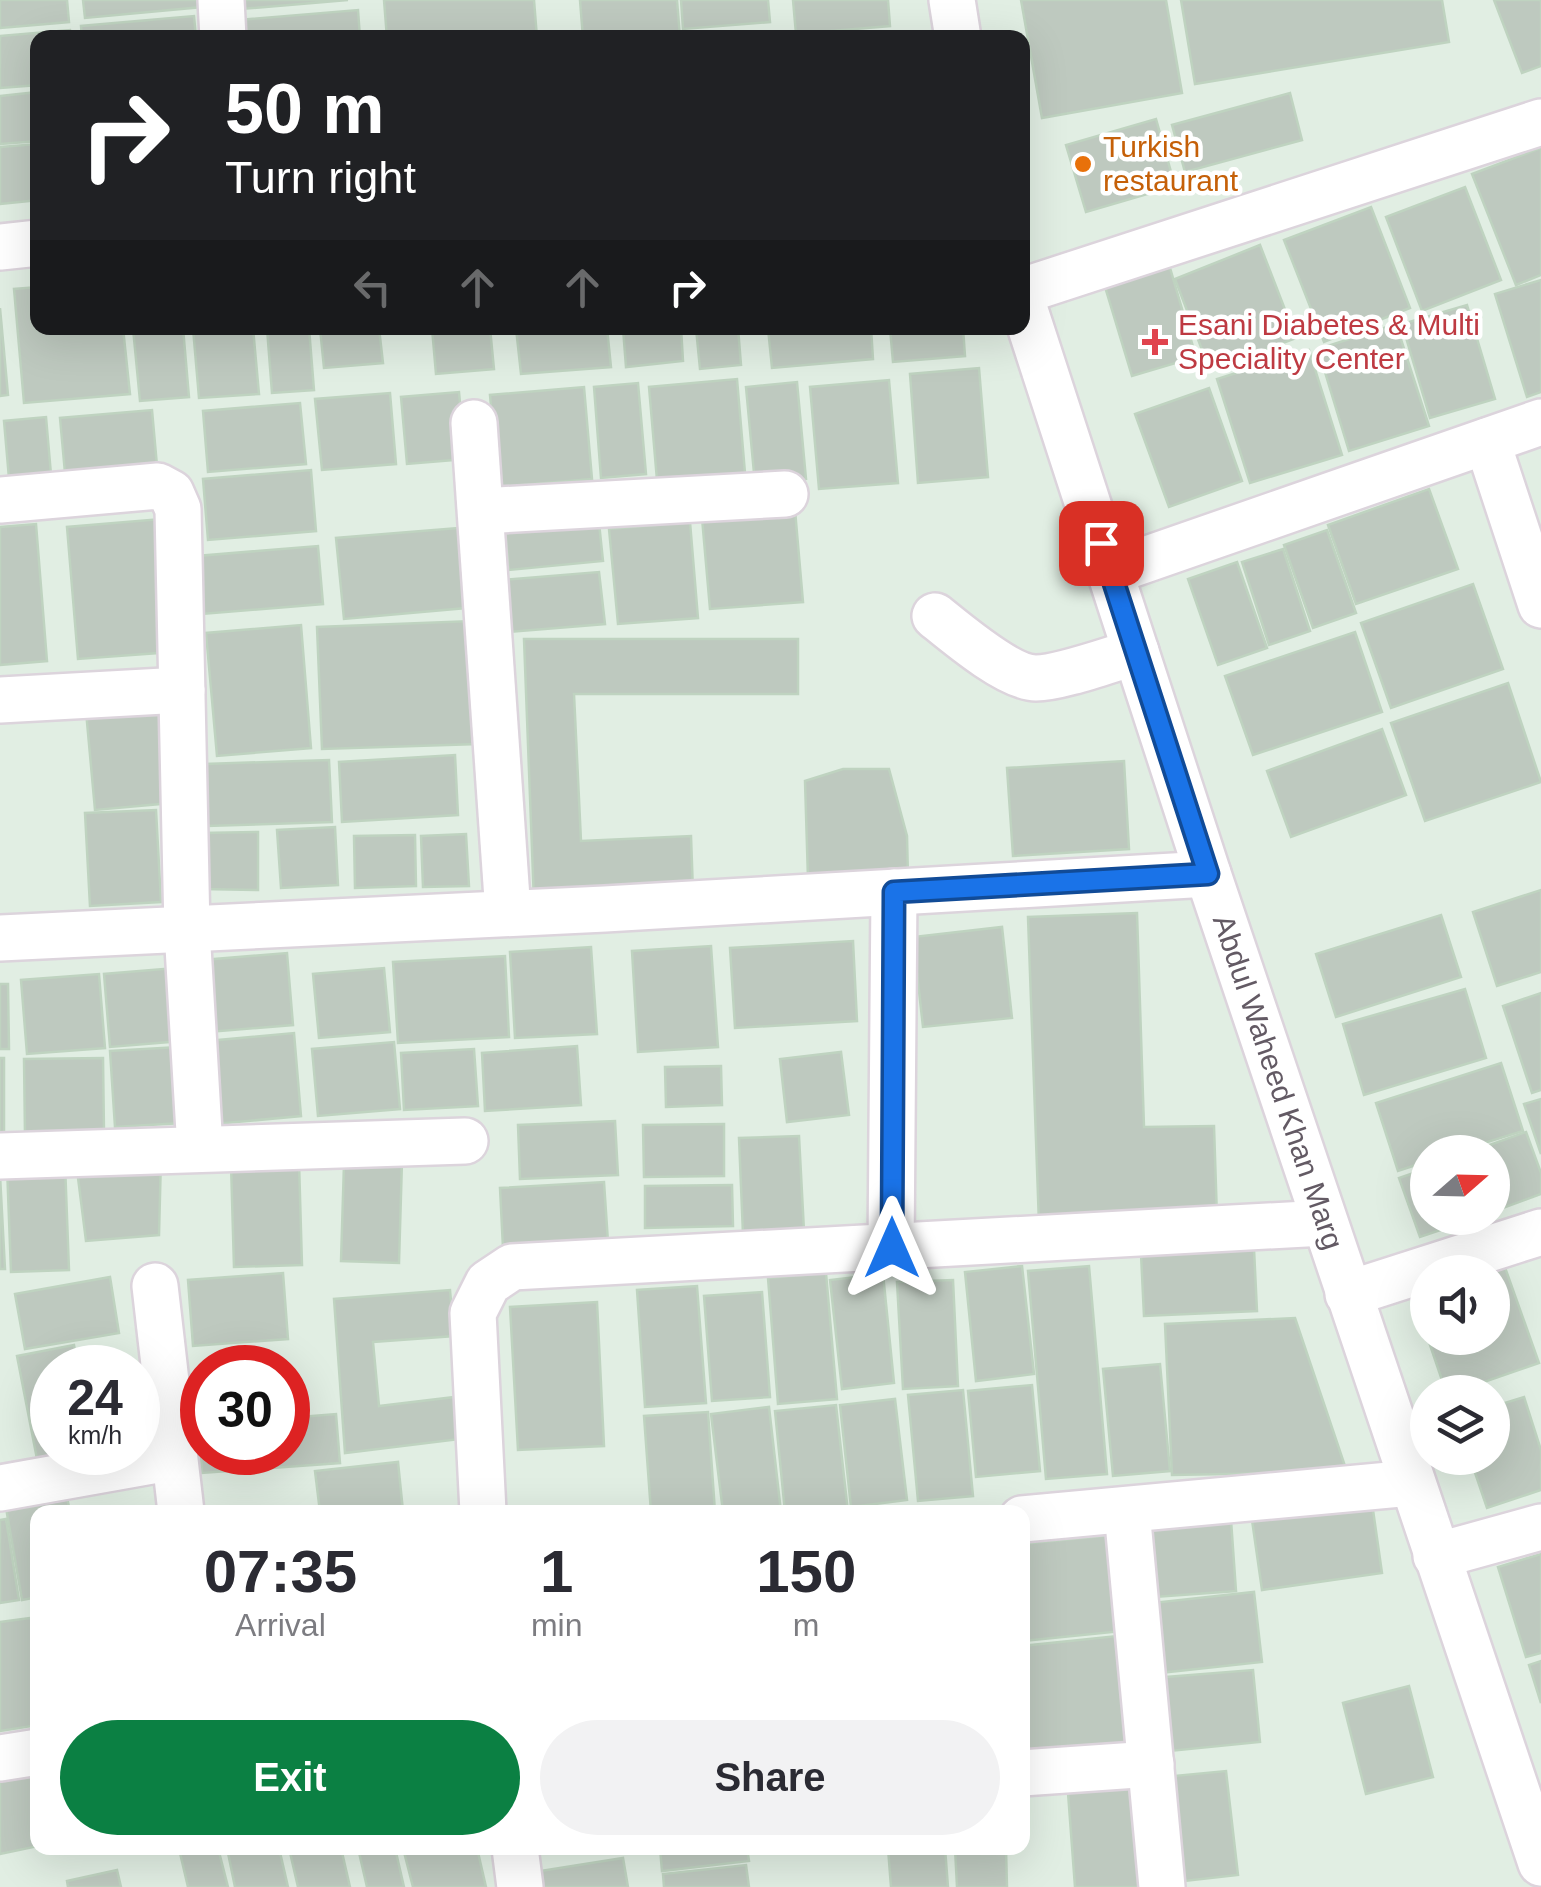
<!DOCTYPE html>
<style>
body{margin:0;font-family:Arial,sans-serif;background:#f2f2f3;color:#2b2b33;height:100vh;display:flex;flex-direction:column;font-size:38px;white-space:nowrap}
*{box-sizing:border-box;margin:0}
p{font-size:32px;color:#7c7c81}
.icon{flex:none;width:55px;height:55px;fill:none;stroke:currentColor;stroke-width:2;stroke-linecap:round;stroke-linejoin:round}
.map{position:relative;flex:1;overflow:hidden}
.drawer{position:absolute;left:30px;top:1505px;width:1000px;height:350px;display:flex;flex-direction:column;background:#fff;border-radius:20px;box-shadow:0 10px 40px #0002}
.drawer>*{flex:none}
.guide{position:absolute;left:30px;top:30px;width:1000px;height:305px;border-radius:20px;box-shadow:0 10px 40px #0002;background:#202124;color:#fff;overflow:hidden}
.needle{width:65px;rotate:70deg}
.buttons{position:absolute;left:1410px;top:1135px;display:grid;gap:20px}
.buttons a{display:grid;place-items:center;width:100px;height:100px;border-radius:50%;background:#fff;box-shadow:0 10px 40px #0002;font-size:50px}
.speed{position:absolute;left:30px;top:1345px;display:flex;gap:20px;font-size:50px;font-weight:700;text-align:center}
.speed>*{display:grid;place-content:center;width:130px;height:130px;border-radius:50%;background:#fff;box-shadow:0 10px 40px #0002;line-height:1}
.speed small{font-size:25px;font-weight:400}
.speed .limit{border:15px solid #d22;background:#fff;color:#111}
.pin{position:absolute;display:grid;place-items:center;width:85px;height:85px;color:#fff;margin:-42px;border-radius:20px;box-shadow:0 5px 15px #0006}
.me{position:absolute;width:110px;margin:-55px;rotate:0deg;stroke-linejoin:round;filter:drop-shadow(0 0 8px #0008)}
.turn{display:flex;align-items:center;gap:35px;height:210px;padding:0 30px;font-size:45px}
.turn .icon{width:130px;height:130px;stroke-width:2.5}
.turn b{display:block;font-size:70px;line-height:85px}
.lanes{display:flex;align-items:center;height:95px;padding:0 30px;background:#0003;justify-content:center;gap:50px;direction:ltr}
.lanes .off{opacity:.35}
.eta{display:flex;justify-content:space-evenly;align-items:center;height:170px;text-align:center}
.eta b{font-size:60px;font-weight:800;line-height:70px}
.cta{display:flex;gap:20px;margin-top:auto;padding:20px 30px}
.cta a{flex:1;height:115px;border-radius:60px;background:#0b8043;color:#fff;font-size:40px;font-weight:800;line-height:115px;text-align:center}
.cta a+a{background:#f2f2f3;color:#2b2b33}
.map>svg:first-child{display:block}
.building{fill:#bec9bf;stroke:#bfd3c0;stroke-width:2.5}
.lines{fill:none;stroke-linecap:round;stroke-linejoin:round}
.minor-casing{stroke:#dcd4dc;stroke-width:50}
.minor{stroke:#fff;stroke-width:45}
.route-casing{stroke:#114b97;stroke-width:25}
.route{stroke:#1a73e8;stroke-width:18}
.food-dot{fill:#e8710a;stroke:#fff;stroke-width:4}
.health-dot{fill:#e0444e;stroke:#fff;stroke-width:4}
.labels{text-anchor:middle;stroke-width:9;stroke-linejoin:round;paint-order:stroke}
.food-label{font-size:30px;fill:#c56008;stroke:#fff;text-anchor:start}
.health-label{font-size:30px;fill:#be3a42;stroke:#fff;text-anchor:start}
.street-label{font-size:30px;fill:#635a64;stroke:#fff}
</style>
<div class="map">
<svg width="1541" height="1887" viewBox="0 0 1541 1887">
<rect width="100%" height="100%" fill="#e1eee3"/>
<g class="building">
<path d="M 0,0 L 67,0 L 69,22 L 0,28 Z"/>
<path d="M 83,0 L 202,0 L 202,7 L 85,18 Z"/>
<path d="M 241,0 L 348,0 L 241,9 Z"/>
<path d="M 384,0 L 534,0 L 537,38 L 387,38 Z"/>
<path d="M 580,0 L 677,0 L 680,38 L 583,38 Z"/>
<path d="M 681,0 L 768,0 L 770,22 L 683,29 Z"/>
<path d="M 793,0 L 888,0 L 890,26 L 796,34 Z"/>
<path d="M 1021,0 L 1166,0 L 1182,93 L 1042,118 Z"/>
<path d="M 1181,0 L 1442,0 L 1449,42 L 1195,84 Z"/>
<path d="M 1494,0 L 1541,0 L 1541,66 L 1522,73 Z"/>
<path d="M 358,10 L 360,38 L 241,38 L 239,20 Z"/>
<path d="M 194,16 L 196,38 L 82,38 L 81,26 Z"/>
<path d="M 70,30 L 71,38 L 38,38 L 38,85 L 0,88 L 0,36 Z"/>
<path d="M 38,92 L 38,141 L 0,144 L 0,96 Z"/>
<path d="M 1290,93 L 1302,140 L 1185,172 L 1172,125 Z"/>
<path d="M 1156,119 L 1175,186 L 1086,212 L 1066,145 Z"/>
<path d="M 38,144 L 38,200 L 0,204 L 0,147 Z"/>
<path d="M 1541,148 L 1541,275 L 1516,285 L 1472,174 Z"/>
<path d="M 1465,187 L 1501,280 L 1422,311 L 1386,217 Z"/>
<path d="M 1371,207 L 1410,308 L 1324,342 L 1284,240 Z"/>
<path d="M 1260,245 L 1296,338 L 1210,371 L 1175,279 Z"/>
<path d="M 1168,261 L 1196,357 L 1132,376 L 1103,280 Z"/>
<path d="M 1541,280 L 1541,392 L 1527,397 L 1495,294 Z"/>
<path d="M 38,287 L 38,328 L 123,328 L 130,394 L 24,403 L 14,289 Z"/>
<path d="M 1467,305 L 1495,399 L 1430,418 L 1402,324 Z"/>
<path d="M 0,308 L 8,395 L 0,396 Z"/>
<path d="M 1396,324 L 1429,426 L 1349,451 L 1318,349 Z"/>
<path d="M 133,328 L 183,328 L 189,397 L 140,401 Z"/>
<path d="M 193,328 L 253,328 L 259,394 L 199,398 Z"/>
<path d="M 267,328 L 309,328 L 314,390 L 272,393 Z"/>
<path d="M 320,328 L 379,328 L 383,363 L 324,368 Z"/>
<path d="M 432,328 L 490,328 L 494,369 L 436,374 Z"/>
<path d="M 516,328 L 607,328 L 611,367 L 521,374 Z"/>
<path d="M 623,328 L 681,328 L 683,361 L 626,367 Z"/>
<path d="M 696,328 L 738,328 L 741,365 L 700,369 Z"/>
<path d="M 768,328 L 871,328 L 873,359 L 772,368 Z"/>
<path d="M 890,328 L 963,328 L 965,356 L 893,362 Z"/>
<path d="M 1309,350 L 1342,455 L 1250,483 L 1217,379 Z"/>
<path d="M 979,368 L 988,477 L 918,483 L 910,374 Z"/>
<path d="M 737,379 L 745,473 L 657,480 L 649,387 Z"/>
<path d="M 889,380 L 898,483 L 819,489 L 810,387 Z"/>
<path d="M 797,382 L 806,479 L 755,484 L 746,387 Z"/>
<path d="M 638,383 L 646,474 L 601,478 L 594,387 Z"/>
<path d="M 584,387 L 592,479 L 498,487 L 490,395 Z"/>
<path d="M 1209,388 L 1242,481 L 1169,507 L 1135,414 Z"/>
<path d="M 459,392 L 465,459 L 407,464 L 401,397 Z"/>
<path d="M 390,393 L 396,464 L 322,470 L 315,399 Z"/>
<path d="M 300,403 L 306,464 L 208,472 L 203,411 Z"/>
<path d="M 152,410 L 158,477 L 66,484 L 60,418 Z"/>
<path d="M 46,417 L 52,486 L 10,490 L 4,421 Z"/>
<path d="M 311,470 L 316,531 L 208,540 L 203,479 Z"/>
<path d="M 1429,489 L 1458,569 L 1356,604 L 1328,525 Z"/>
<path d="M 795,510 L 803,602 L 710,609 L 702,518 Z"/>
<path d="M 161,519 L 172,652 L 78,659 L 67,527 Z"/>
<path d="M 690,522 L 698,618 L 618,624 L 609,529 Z"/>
<path d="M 599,523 L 603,561 L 509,570 L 505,531 Z"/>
<path d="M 36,524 L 47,661 L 0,665 L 0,527 Z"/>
<path d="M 470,527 L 477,607 L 344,619 L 336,538 Z"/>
<path d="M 1327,530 L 1356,613 L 1313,628 L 1284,545 Z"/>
<path d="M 318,546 L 323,604 L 202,614 L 197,556 Z"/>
<path d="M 1283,549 L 1310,631 L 1269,645 L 1242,562 Z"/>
<path d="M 1237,562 L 1267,648 L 1218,665 L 1188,579 Z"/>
<path d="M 599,572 L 605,624 L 508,632 L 503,580 Z"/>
<path d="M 1473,584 L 1503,669 L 1391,708 L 1361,623 Z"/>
<path d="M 473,621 L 478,744 L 322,749 L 317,627 Z"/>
<path d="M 301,625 L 311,748 L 217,756 L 206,633 Z"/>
<path d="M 1355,632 L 1382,712 L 1253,755 L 1225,676 Z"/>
<path d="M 524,639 L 798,639 L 798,694 L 574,694 L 581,841 L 691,836 L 693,892 L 534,902 Z"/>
<path d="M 1508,683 L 1541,782 L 1425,821 L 1391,723 Z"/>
<path d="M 162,705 L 171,803 L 95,810 L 86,711 Z"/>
<path d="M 1382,729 L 1406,795 L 1291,837 L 1267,771 Z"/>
<path d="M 455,755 L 458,815 L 342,822 L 339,762 Z"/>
<path d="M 329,760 L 332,822 L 207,826 L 205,764 Z"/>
<path d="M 1124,761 L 1129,849 L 1013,856 L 1007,768 Z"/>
<path d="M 843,769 L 889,769 L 907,836 L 908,877 L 808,879 L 805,781 Z"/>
<path d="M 156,810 L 161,902 L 90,906 L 85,813 Z"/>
<path d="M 335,827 L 338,885 L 281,888 L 277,830 Z"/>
<path d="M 258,832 L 258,890 L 202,889 L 202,833 Z"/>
<path d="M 466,834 L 469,886 L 423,887 L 421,836 Z"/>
<path d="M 415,835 L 416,886 L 355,888 L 354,836 Z"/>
<path d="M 1541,890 L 1541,972 L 1497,986 L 1473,912 Z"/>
<path d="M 1137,913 L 1144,1127 L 1214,1126 L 1217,1218 L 1039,1224 L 1028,917 Z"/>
<path d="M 1441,915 L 1461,977 L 1336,1017 L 1316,954 Z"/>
<path d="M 1002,927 L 1012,1018 L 923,1027 L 913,937 Z"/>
<path d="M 853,941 L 857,1021 L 735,1028 L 730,948 Z"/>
<path d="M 711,946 L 718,1047 L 638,1052 L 632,951 Z"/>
<path d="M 591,947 L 597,1034 L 515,1038 L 510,952 Z"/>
<path d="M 287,953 L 293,1025 L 209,1032 L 203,960 Z"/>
<path d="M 505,956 L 509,1037 L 398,1043 L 393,962 Z"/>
<path d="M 175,968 L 181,1041 L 110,1047 L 104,974 Z"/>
<path d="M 384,968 L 390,1032 L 319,1038 L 313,974 Z"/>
<path d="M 99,974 L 105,1048 L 27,1054 L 21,980 Z"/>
<path d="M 0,984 L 8,984 L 9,1049 L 0,1049 Z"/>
<path d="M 1465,989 L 1486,1058 L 1364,1095 L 1343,1024 Z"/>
<path d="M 1541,993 L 1541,1090 L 1532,1093 L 1503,1006 Z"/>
<path d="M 294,1033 L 301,1116 L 215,1124 L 208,1041 Z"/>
<path d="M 394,1042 L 400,1109 L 318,1116 L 312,1049 Z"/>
<path d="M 577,1046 L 581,1105 L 485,1111 L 482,1053 Z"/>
<path d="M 178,1047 L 182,1123 L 115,1127 L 110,1051 Z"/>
<path d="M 474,1049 L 478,1106 L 404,1110 L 401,1053 Z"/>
<path d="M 841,1052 L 849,1115 L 787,1122 L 780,1059 Z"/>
<rect x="0" y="1058" width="4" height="82"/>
<path d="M 103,1058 L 104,1133 L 25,1135 L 24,1059 Z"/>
<path d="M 1501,1063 L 1523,1131 L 1455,1152 L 1428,1152 L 1428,1161 L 1398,1171 L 1376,1103 Z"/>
<path d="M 721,1066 L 722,1105 L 666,1107 L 665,1067 Z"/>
<path d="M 1541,1099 L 1541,1154 L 1524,1104 Z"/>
<path d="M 615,1121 L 618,1175 L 520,1179 L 518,1125 Z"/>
<path d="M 724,1124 L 724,1176 L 644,1177 L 643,1125 Z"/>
<path d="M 1526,1132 L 1541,1173 L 1541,1194 L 1492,1212 L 1492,1152 L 1470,1152 Z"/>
<path d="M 799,1136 L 804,1231 L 743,1234 L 739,1138 Z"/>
<path d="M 161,1157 L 159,1235 L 86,1241 L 76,1162 Z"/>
<path d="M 402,1161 L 399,1263 L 341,1261 L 344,1164 Z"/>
<path d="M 299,1162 L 302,1265 L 234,1267 L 231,1164 Z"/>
<path d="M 65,1164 L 69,1270 L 11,1272 L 7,1166 Z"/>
<path d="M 1428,1168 L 1428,1218 L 1476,1218 L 1420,1237 L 1399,1178 Z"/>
<path d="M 0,1175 L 5,1269 L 0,1269 Z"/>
<path d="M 604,1182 L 608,1242 L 503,1248 L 500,1188 Z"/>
<path d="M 732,1185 L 733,1226 L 645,1228 L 645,1186 Z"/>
<path d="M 1254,1249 L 1257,1311 L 1144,1316 L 1141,1254 Z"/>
<path d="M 1502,1259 L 1539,1363 L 1455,1392 L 1446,1392 L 1411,1289 L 1428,1284 L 1428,1338 L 1492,1338 L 1492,1272 L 1461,1272 Z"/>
<path d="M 1022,1266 L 1034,1374 L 976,1381 L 965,1272 Z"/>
<path d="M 1089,1266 L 1107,1474 L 1046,1479 L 1028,1271 Z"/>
<path d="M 283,1273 L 288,1339 L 193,1346 L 188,1280 Z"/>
<path d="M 826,1273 L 837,1399 L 778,1404 L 768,1278 Z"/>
<path d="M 883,1274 L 894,1383 L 842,1389 L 830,1280 Z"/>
<path d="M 110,1277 L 119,1333 L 25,1349 L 15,1294 Z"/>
<path d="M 953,1280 L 958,1386 L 903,1389 L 897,1282 Z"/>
<path d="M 697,1286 L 706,1403 L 645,1407 L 637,1290 Z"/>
<path d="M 450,1290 L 454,1336 L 373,1342 L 379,1406 L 455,1397 L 460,1439 L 345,1453 L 334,1299 Z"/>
<path d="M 762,1292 L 770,1397 L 712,1401 L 704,1296 Z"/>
<path d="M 597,1302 L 604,1446 L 518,1450 L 510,1307 Z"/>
<path d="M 1295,1318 L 1347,1472 L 1172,1475 L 1165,1324 Z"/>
<path d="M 74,1345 L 78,1368 L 52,1368 L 52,1452 L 95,1452 L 38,1464 L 17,1356 Z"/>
<path d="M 1160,1364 L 1170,1471 L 1113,1476 L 1103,1369 Z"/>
<path d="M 1032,1385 L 1040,1471 L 976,1477 L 968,1391 Z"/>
<path d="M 963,1390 L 973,1496 L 918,1501 L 908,1395 Z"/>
<path d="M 1524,1397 L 1541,1450 L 1541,1490 L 1487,1508 L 1470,1458 L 1492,1458 L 1492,1407 Z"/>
<path d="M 895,1399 L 907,1500 L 851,1507 L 840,1405 Z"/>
<path d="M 836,1405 L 848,1512 L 785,1512 L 775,1411 Z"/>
<path d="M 769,1407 L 781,1512 L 723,1512 L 711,1414 Z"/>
<path d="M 708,1412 L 715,1512 L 651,1512 L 644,1416 Z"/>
<path d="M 336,1414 L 340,1463 L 202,1473 L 199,1424 L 202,1424 L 202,1452 L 288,1452 L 288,1418 Z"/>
<path d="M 398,1462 L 403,1511 L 320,1512 L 315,1471 Z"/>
<path d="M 66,1492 L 70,1512 L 38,1512 L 38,1597 L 22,1600 L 5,1502 Z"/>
<path d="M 1372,1503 L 1382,1573 L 1262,1590 L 1252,1520 Z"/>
<path d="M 6,1519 L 19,1600 L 0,1603 L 0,1520 Z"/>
<path d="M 1231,1520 L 1236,1591 L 1141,1598 L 1135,1527 Z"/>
<path d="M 1113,1535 L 1123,1631 L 1022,1641 L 1022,1544 Z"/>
<path d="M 1541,1554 L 1541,1653 L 1526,1657 L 1498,1567 Z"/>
<path d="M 1254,1592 L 1262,1662 L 1159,1673 L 1152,1603 Z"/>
<path d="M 38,1617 L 38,1725 L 0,1731 L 0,1622 Z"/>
<path d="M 1117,1636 L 1129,1743 L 1022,1754 L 1022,1646 Z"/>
<path d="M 1541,1661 L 1541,1703 L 1529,1665 Z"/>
<path d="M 1253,1670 L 1260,1742 L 1160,1752 L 1154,1678 Z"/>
<path d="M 1409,1686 L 1433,1777 L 1366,1794 L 1343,1703 Z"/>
<path d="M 1226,1771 L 1238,1875 L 1174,1882 L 1163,1777 Z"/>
<path d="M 30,1772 L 38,1808 L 38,1846 L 0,1854 L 0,1779 Z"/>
<path d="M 1146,1787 L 1154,1887 L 1075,1887 L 1068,1793 Z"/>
<path d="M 203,1848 L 218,1848 L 228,1887 L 188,1887 L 180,1853 Z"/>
<path d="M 227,1848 L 279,1848 L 288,1887 L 235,1887 Z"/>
<path d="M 289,1848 L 341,1848 L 350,1887 L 298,1887 Z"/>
<path d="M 358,1848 L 395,1848 L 404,1887 L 367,1887 Z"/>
<path d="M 403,1848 L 477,1848 L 486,1887 L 413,1887 Z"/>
<path d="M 660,1848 L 747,1848 L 749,1861 L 662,1871 Z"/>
<path d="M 888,1848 L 945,1848 L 948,1887 L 891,1887 Z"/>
<path d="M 955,1848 L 1006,1848 L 1007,1887 L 957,1887 Z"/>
<path d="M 623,1858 L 628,1887 L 536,1887 L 534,1872 Z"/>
<path d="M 746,1865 L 749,1887 L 664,1887 L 663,1874 Z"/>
<path d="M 117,1870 L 121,1887 L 68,1887 L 67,1881 Z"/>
</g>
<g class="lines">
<g class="minor-casing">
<g id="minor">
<path d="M 221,0 L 223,38"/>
<path d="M 952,0 L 958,38"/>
<path d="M 0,247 L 38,243"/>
<path d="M 1022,291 L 1541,122"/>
<path id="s1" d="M 1022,301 L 1208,874 L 1541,1863"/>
<path d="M 474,423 L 508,913"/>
<path d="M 1487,441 L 1541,605"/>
<path d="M 0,500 L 158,486 L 171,493 L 178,509 L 187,930 L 200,1149"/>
<path d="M 481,511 L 785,494"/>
<path d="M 1110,572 L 1541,422"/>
<path d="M 935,616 C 956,633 1009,678 1036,678 C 1060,678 1111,659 1136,652"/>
<path d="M 0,700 L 182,690"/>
<path d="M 0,938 L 605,909 L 1208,874"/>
<path d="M 0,1156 L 465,1141"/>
<path d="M 891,1248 L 894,892"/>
<path d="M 155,1286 L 181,1512"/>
<path d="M 1348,1294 L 1541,1232"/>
<path d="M 0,1488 L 174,1457"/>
<path d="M 1127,1511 L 1162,1887"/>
<path d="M 483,1512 L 473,1313 L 488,1283 L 512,1267 L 1324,1223"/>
<path d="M 1022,1519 L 1411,1483"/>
<path d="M 1436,1556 L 1541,1527"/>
<path d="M 0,1758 L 38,1752"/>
<path d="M 1022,1773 L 1151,1764"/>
<path d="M 515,1848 L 520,1887"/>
</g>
</g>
<use href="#minor" class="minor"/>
</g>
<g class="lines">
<g class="route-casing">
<path id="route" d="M 892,1248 L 894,892 L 1208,874 L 1101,543"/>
</g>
<use href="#route" class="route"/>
</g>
<circle class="food-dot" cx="1083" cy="164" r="10"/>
<path class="health-dot" d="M1150 327h10v10h10v10h-10v10h-10v-10h-10v-10h10z"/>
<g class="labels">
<g class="food-label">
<text x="1103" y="157">Turkish<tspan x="1103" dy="34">restaurant</tspan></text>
</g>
<g class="health-label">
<text x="1178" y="335">Esani Diabetes &amp; Multi<tspan x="1178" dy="34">Speciality Center</tspan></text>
</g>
<g class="street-label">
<text dy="10" stroke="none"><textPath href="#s1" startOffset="822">Abdul Waheed Khan Marg</textPath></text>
</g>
</g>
</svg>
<div class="buttons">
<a><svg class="needle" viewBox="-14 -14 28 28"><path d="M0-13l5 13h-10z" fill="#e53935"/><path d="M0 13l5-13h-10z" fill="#7c7c81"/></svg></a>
<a><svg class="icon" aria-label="sound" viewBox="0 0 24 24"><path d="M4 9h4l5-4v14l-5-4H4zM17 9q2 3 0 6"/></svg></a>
<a><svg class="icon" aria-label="layers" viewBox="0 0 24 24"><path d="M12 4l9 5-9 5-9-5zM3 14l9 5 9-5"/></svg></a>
</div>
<div class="speed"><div>24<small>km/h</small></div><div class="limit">30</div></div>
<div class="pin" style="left:1101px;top:543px;background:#d93025"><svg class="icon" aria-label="arrive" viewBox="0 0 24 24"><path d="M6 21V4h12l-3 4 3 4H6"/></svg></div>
<svg class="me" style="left:892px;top:1248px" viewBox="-20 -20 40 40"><path d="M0-17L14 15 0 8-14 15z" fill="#1a73e8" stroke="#fff" stroke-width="4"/></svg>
<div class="guide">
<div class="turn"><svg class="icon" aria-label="right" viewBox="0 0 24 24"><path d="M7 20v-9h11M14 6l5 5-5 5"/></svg><div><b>50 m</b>Turn right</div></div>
<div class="lanes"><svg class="icon off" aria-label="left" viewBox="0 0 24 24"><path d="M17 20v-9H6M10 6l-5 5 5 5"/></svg><svg class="icon off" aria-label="ahead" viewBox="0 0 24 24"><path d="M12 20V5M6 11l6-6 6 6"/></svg><svg class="icon off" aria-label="ahead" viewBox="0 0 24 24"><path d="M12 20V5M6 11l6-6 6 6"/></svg><svg class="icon" aria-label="right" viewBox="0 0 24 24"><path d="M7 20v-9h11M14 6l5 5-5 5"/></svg></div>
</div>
<section class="drawer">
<div class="eta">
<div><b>07:35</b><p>Arrival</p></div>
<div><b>1</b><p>min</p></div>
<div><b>150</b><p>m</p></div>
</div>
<div class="cta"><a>Exit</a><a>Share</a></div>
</section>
</div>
